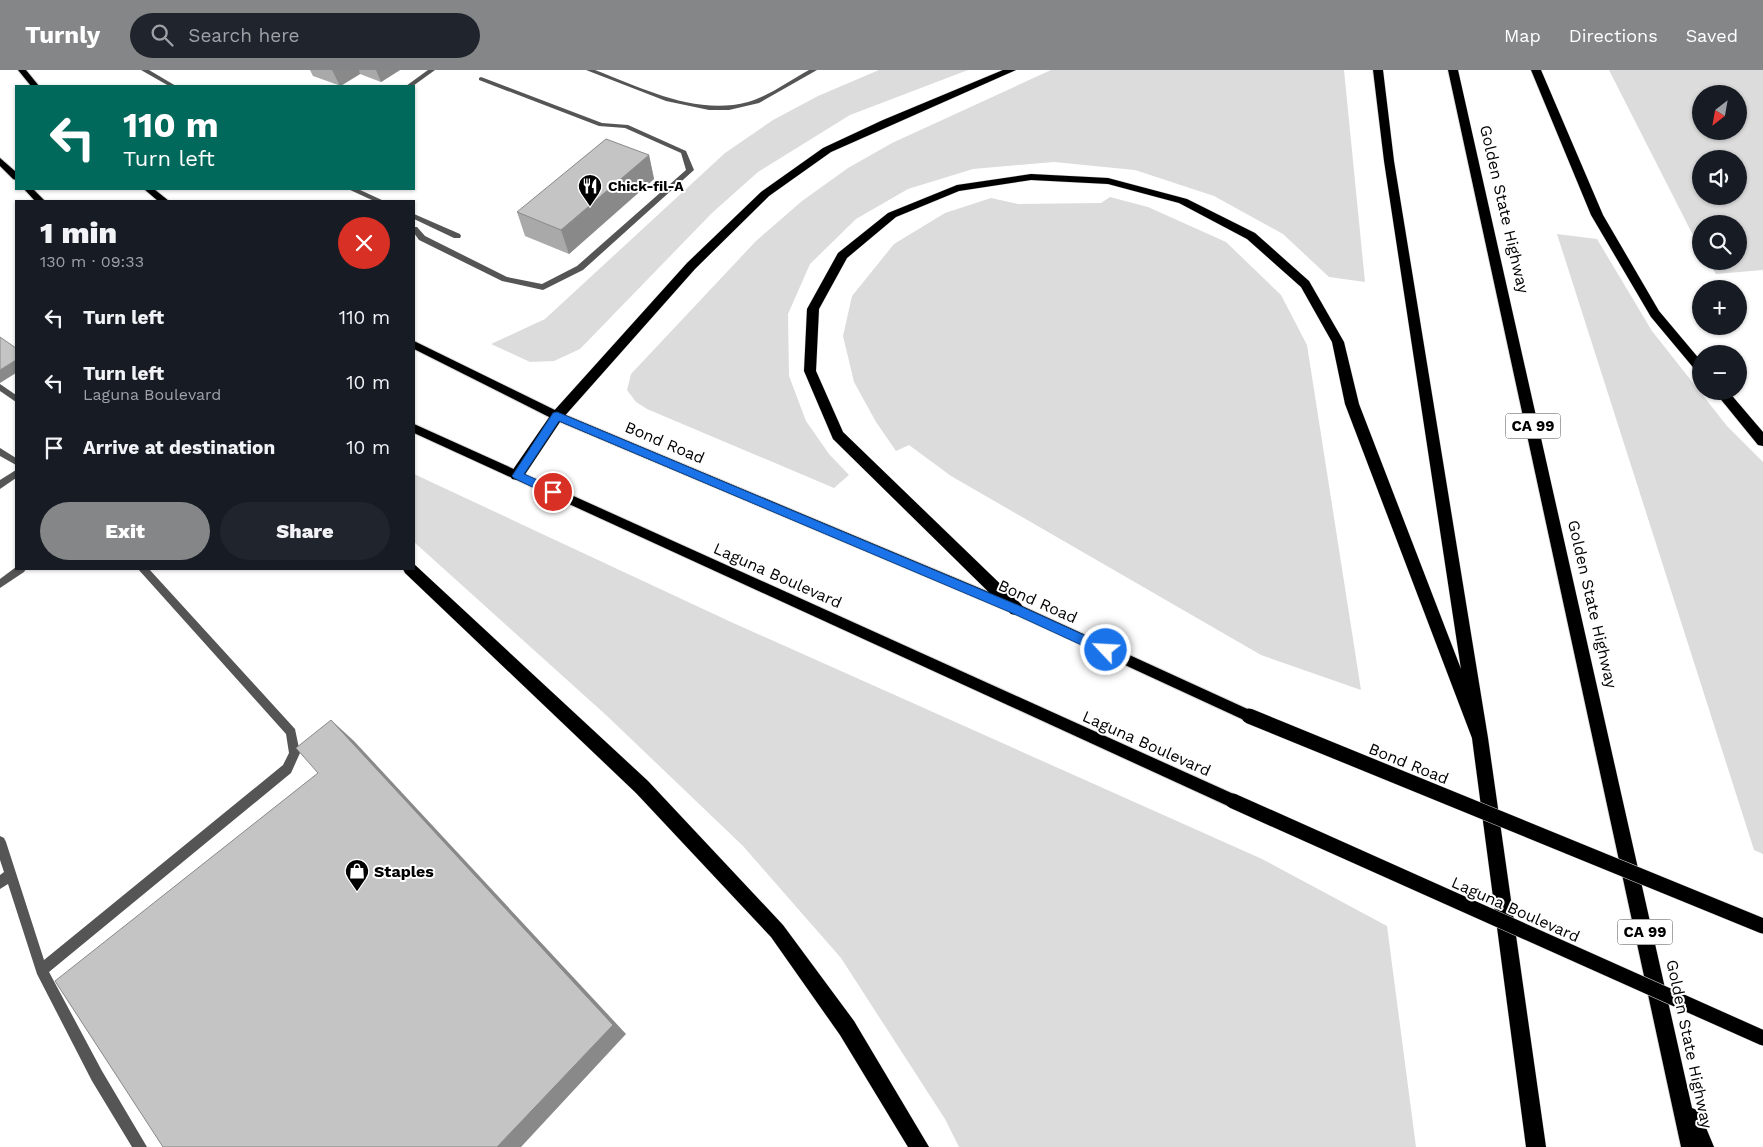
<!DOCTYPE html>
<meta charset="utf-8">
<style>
body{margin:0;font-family:"Work Sans",sans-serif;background:#20242c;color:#f1f3f6;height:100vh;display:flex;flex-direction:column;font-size:19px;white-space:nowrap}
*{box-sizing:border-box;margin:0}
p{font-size:16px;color:#9ea1a6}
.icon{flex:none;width:28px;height:28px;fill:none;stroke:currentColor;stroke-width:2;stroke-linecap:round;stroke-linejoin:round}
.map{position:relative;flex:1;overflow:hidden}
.side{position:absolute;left:15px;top:130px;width:400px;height:370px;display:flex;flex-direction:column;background:#171b24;border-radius:0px;box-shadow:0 1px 4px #0004}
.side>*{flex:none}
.hud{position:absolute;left:15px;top:15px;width:400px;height:105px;border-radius:0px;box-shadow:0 1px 4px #0004;background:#00695c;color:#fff;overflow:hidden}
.needle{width:32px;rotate:211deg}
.fabs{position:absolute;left:1692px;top:15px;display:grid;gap:10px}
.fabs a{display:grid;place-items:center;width:55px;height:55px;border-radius:50%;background:#171b24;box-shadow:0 1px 4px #0004;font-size:25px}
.pin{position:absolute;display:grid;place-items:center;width:42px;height:42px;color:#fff;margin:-21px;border:2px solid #fff;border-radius:50%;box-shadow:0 1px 5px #0007}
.me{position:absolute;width:55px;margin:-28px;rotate:295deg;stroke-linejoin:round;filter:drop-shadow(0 0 4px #0008)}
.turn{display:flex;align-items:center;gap:18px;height:105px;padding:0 25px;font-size:22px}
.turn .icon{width:65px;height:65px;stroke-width:2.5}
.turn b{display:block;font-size:35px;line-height:42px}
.round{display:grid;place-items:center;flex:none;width:52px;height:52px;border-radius:26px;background:#20242c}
.head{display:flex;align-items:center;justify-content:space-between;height:85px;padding:0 25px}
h1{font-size:30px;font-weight:800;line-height:38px}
.cta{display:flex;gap:10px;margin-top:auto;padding:10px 25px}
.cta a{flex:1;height:58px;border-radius:30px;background:#858687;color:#fff;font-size:20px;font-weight:800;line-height:58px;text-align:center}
.cta a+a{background:#20242c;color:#f1f3f6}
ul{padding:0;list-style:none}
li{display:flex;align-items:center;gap:15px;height:65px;padding:0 25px}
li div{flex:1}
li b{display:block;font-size:19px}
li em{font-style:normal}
header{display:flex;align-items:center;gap:30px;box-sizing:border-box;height:70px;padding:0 25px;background:#858687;color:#fff}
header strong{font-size:24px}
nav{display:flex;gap:28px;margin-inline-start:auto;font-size:18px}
.search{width:350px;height:45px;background:#20242c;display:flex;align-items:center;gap:12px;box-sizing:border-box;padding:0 18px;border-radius:28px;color:#9ea1a6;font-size:19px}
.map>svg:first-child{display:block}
.green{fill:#dcdcdc;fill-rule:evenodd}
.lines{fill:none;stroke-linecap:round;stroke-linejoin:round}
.primary-casing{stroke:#dbdbdb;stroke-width:2}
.motorway-casing{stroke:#dbdbdb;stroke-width:1}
.service{fill:#555;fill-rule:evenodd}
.primary{fill:#000;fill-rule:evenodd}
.motorway{fill:#000;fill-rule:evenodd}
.primary-bridge-casing{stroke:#dbdbdb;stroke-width:16;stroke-linecap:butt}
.primary-bridge{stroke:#000;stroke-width:15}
.wall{fill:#a9a9a9}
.shaded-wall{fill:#898989}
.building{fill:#c4c4c4;stroke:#898989}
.route{fill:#1a73e8;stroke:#114b97}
.labels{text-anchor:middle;stroke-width:4;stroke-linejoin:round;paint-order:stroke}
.far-poi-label{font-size:14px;font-weight:bold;fill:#000;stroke:#fff;text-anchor:start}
.shield{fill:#fff;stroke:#4c4c4c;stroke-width:1}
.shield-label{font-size:15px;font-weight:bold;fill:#000}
.street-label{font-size:16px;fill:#000;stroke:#fff}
.poi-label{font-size:16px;font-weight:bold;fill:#000;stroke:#fff;text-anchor:start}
</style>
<header>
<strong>Turnly</strong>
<div class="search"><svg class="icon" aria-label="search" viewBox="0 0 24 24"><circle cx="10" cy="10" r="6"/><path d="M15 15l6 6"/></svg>Search here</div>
<nav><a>Map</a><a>Directions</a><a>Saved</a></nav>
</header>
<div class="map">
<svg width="1763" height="1077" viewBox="0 0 1763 1077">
<rect width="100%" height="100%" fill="#fff"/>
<g class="green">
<path d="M 879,0 L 968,0 L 850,45 L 758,102 L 712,143 L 580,279 L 554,291 L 530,292 L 491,274 L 545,249 L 725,83 L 773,50 L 818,26 Z"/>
<path d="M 1051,0 L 1344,0 L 1365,212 L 1329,207 L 1283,164 L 1214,126 L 1135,100 L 1054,92 L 973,99 L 908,119 L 856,149 L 810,194 L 788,244 L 789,306 L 806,351 L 829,384 L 849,405 L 834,418 L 647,339 L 636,332 L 627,320 L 631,304 L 756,171 L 802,131 L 848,98 L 892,73 Z"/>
<path d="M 1609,0 L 1763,0 L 1763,200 L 1716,204 L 1708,191 L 1739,191 L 1739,154 L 1701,154 L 1701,181 ZM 1701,24 L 1739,24 L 1739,61 L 1701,61 ZM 1701,89 L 1739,89 L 1739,126 L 1701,126 Z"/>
<path d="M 1110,127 L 1148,137 L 1226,172 L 1281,225 L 1307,275 L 1361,620 L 1261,585 L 951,406 L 909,375 L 896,381 L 876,352 L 854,312 L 843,266 L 852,226 L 894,174 L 945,143 L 991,128 L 1018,134 L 1101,133 Z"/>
<path d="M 1557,164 L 1597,169 L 1652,261 L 1727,356 L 1763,392 L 1763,784 L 1754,780 Z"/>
<path d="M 414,404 L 731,552 L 1262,789 L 1387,856 L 1416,1077 L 959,1077 L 945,1049 L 841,888 L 743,776 L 606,645 L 414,472 Z"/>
</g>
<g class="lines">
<g class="primary-casing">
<g id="primary">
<path d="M 18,0 L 26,0 L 39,16 L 31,16 Z"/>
<path d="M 0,88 L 16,102 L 16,110 L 13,109 L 0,96 Z"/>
<path d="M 24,119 L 33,119 L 45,131 L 35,131 Z"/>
<path d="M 144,119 L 154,119 L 169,131 L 158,131 Z"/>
<path d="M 414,271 L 561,343 L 1020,535 L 1254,642 L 1256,646 L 1254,650 L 1249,652 L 1244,650 L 1012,543 L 553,349 L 414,279 Z"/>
<path d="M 414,354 L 1238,726 L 1240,731 L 1238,736 L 1233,738 L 1228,736 L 414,363 Z"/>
</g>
</g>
<g class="motorway-casing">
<g id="motorway">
<path d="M 1003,0 L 1016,0 L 831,82 L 769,126 L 695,199 L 562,349 L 522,409 L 517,410 L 512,409 L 510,405 L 512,401 L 552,343 L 687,193 L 761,122 L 823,78 L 883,50 Z"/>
<path d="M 1373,0 L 1383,0 L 1394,91 L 1488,668 L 1546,1077 L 1526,1077 L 1472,668 L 1345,334 L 1332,272 L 1301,217 L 1247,169 L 1179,133 L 1108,114 L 1031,110 L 959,121 L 896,147 L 847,188 L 819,239 L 816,301 L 843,362 L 1021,534 L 1024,539 L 1021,544 L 1016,545 L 1011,544 L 833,369 L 804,301 L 807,239 L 838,183 L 888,143 L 957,115 L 1031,104 L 1108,108 L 1187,129 L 1255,163 L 1309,211 L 1344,272 L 1359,334 L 1461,599 L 1384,91 Z"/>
<path d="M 1448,0 L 1458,0 L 1692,1038 L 1699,1041 L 1714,1077 L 1681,1077 Z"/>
<path d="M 1531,0 L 1541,0 L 1603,145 L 1659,241 L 1701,291 L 1701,303 L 1697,302 L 1651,247 L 1591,145 Z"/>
<path d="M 1714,321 L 1728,321 L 1763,362 L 1763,376 L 1758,375 Z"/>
<path d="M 414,494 L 648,711 L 783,855 L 854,951 L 929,1077 L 908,1077 L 840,965 L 771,867 L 636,723 L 405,503 L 403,499 L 414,499 Z"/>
</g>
</g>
<g class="service">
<path d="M 141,0 L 149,0 L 176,16 L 169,16 Z"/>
<path d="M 428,0 L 435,0 L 413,16 L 406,16 Z"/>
<path d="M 586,0 L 595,0 C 642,18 696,46 748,32 C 769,26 789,11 809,0 L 817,0 L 759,33 L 729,40 L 709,40 L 666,31 Z"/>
<path d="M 481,7 L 602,53 L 628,55 L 686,81 L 694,100 L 583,200 L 543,220 L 502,211 L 419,170 L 414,163 L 414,157 L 417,157 L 425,166 L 507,207 L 542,214 L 577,196 L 686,100 L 681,83 L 625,58 L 599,56 L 479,10 L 479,8 Z"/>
<path d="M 348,119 L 358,119 L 384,131 L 374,131 Z"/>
<path d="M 414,144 L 460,164 L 461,166 L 460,168 L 454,168 L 414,149 Z"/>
<path d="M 0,314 L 16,325 L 16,332 L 0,321 Z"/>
<path d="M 0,378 L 16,388 L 16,395 L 0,386 Z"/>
<path d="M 16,400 L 16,408 L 0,419 L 0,410 Z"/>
<path d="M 16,497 L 16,499 L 26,499 L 24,502 L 0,518 L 0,509 Z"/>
<path d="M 138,499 L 149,499 L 295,659 L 300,683 L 291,703 L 49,902 L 102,1001 L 147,1077 L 132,1077 L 92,1011 L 37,904 L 8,814 L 0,819 L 0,805 L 4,802 L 0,790 L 0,766 L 4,768 L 6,772 L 44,890 L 283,695 L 289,683 L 286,664 Z"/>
</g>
<use href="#primary" class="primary"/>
<use href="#motorway" class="motorway"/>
<g class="primary-bridge-casing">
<g id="primary-bridge">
<path d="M 1249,646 L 1763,856"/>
<path d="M 1233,731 L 1763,968"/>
</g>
</g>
<use href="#primary-bridge" class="primary-bridge"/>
</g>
<g class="wall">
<path d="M 310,0 L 400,0 L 381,12 L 360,4 L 341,16 L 313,6 Z"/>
<path d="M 649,85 L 654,109 L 569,184 L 525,166 L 517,142 Z"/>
</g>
<g class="shaded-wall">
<path d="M 332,0 L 359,0 L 360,4 L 340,16 Z"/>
<path d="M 376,0 L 400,0 L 381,12 Z"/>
<path d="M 649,85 L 654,109 L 569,184 L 561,160 Z"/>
<path d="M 16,290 L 16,303 L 0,313 L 0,300 Z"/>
<path d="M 331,650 L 354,671 L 626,964 L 521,1077 L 497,1077 Z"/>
</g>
<g class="building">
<path d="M 606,69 L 649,85 L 561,160 L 517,142 Z"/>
<path d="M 0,267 L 16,278 L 16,290 L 0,300 Z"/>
<path d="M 331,650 L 613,955 L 497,1077 L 163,1077 L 55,911 L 318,703 L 296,678 Z"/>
</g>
<path class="route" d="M 557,342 L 1020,536 L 1110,577 L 1111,580 L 1110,584 L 1101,584 L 1012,543 L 559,351 L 524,404 L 557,419 L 558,422 L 557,425 L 549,425 L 514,408 L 512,406 L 514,403 L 553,343 Z"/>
<defs>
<g id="restaurant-pin" transform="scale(1.25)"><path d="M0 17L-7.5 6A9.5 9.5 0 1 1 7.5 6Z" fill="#000" stroke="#fff"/><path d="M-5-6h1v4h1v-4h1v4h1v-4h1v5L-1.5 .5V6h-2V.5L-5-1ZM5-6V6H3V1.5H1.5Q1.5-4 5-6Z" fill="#fff"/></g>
<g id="shop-pin" transform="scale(1.25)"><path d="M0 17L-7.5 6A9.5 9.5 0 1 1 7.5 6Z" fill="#000" stroke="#fff"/><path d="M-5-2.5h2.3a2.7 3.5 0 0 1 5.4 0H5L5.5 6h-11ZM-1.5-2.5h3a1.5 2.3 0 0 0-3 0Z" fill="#fff"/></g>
</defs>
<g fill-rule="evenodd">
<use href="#restaurant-pin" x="590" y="116"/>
<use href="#shop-pin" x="357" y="801"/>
</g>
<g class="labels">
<g class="far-poi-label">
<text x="608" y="121">Chick-fil-A</text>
</g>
<g class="shield">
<rect x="1505.5" y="343.5" width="55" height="25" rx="4"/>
<rect x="1617.5" y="849.5" width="55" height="25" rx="4"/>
</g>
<g class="shield-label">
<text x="1533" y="361">CA 99</text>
<text x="1645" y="867">CA 99</text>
</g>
<g class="street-label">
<text transform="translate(1505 139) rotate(77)" y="6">Golden State Highway</text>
<text transform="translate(665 372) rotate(23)" y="6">Bond Road</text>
<text transform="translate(778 505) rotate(24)" y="6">Laguna Boulevard</text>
<text transform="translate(1038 531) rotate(24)" y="6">Bond Road</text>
<text transform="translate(1593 534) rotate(77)" y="6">Golden State Highway</text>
<text transform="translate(1147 673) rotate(24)" y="6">Laguna Boulevard</text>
<text transform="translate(1409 693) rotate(22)" y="6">Bond Road</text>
<text transform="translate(1516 839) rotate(24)" y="6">Laguna Boulevard</text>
<text transform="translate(1690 974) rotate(78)" y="6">Golden State Highway</text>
</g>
<g class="poi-label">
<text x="374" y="807">Staples</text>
</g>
</g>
</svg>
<div class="fabs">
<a><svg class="needle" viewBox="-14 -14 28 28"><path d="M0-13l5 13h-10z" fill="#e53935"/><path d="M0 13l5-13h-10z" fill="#9ea1a6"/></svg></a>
<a><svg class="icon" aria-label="sound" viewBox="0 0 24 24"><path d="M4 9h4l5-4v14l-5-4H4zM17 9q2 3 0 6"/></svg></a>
<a><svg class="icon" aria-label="search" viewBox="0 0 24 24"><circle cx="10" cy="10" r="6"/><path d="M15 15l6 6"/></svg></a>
<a>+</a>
<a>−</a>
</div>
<div class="pin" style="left:553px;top:422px;background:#d93025"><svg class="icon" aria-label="arrive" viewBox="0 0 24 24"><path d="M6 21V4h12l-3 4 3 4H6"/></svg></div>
<svg class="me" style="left:1106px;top:580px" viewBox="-20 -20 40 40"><circle r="17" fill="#1a73e8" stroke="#fff" stroke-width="3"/><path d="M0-11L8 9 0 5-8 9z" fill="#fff"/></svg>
<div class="hud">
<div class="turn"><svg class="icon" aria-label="left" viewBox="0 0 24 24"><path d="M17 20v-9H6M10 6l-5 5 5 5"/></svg><div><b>110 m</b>Turn left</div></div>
</div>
<section class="side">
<div class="head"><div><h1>1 min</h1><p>130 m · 09:33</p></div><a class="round" style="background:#d93025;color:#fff"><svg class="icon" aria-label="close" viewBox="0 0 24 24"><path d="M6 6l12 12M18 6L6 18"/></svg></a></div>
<ul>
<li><svg class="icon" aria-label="left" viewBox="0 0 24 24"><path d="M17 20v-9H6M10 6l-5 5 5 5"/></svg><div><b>Turn left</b></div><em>110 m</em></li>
<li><svg class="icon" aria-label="left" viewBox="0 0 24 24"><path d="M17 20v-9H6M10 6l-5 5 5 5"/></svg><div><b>Turn left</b><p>Laguna Boulevard</p></div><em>10 m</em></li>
<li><svg class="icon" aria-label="arrive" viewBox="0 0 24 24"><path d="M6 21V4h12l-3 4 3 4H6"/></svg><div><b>Arrive at destination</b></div><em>10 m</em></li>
</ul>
<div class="cta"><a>Exit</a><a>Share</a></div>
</section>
</div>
